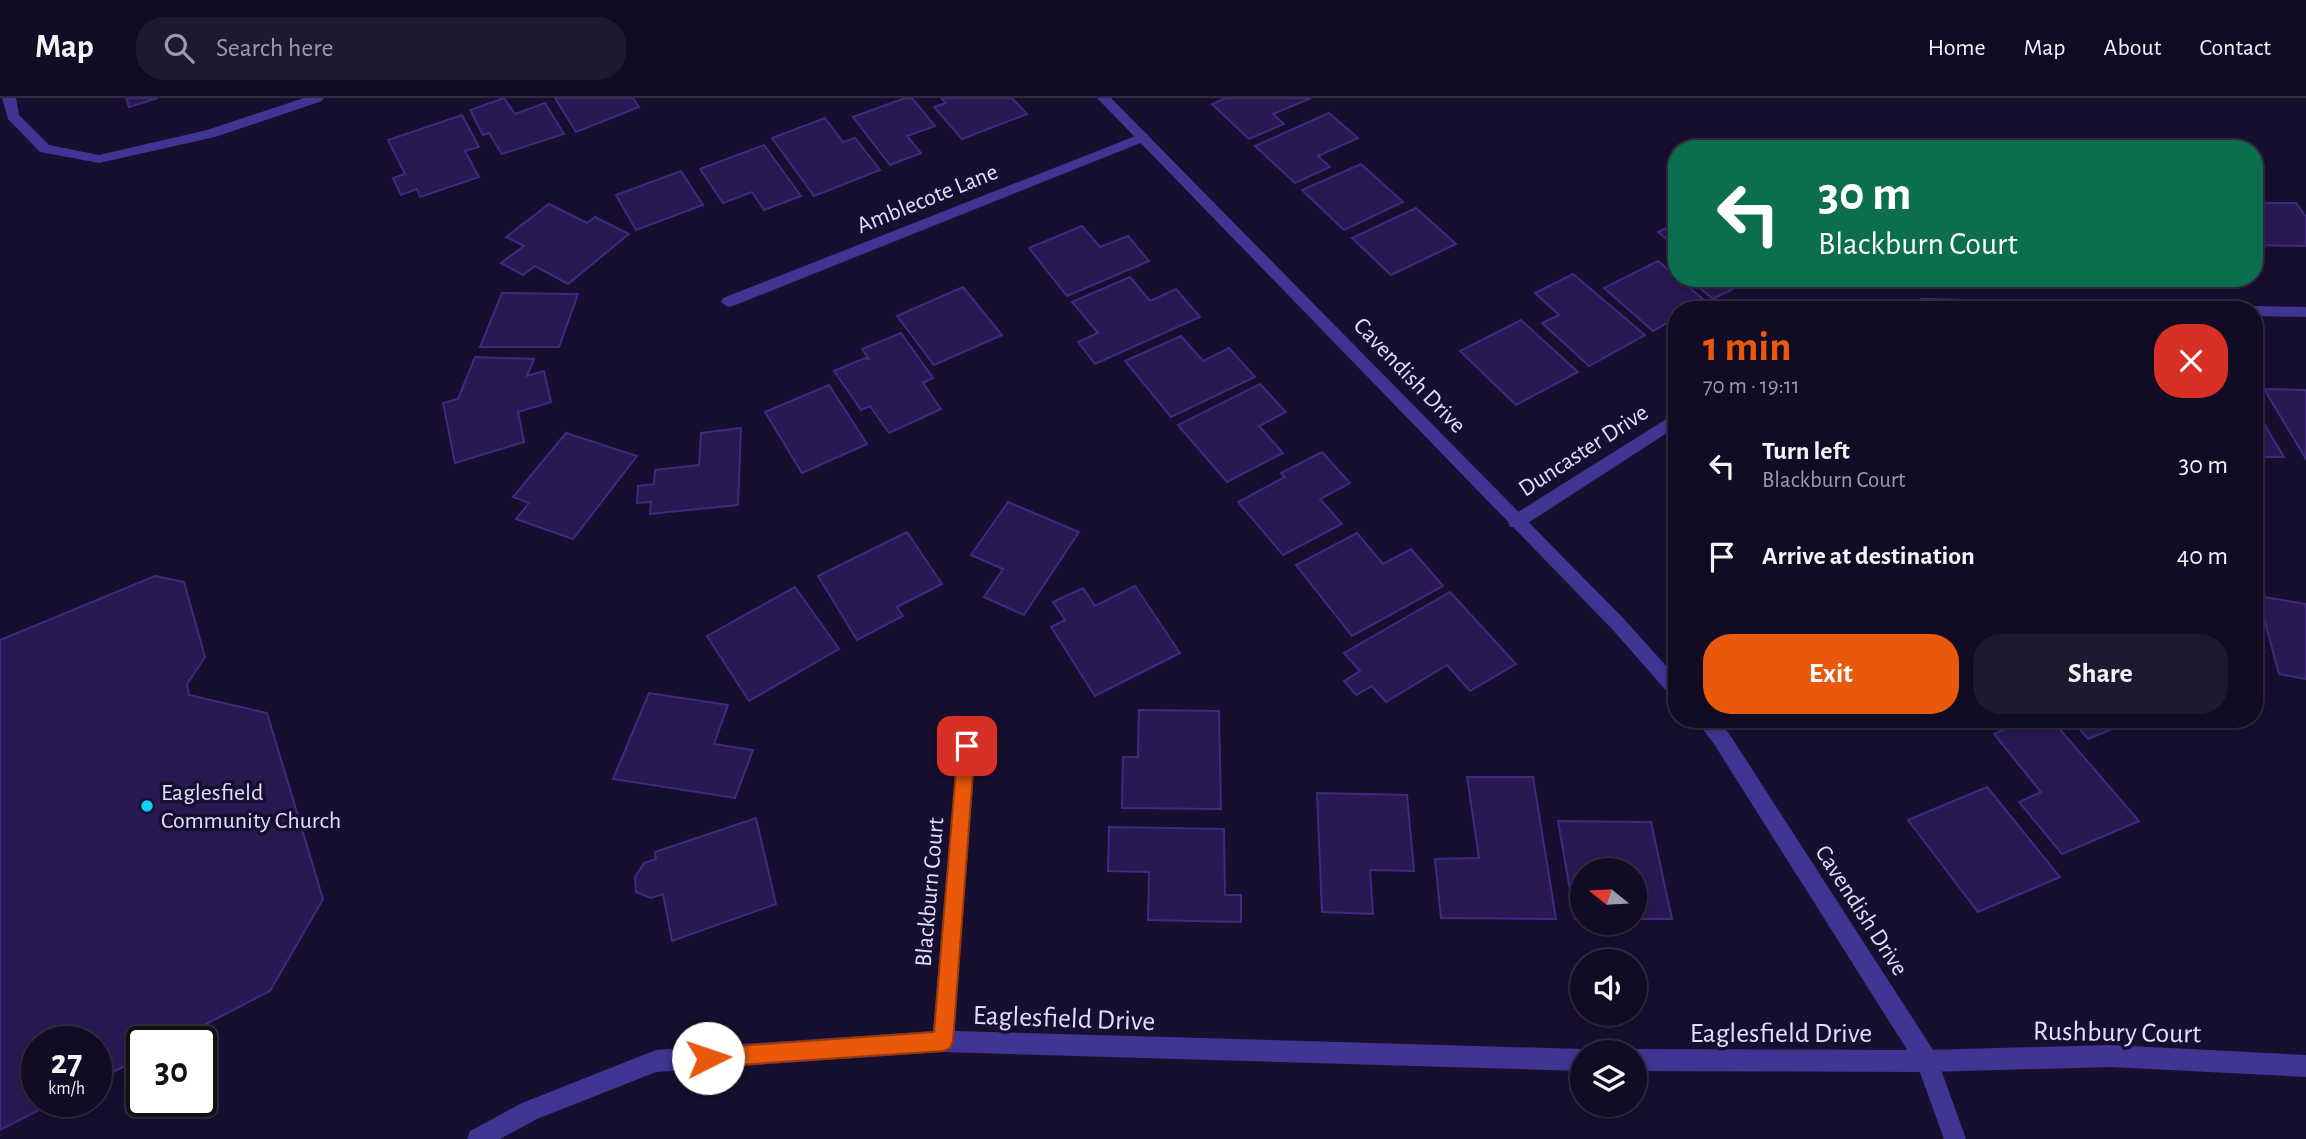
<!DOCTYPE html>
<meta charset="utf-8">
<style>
body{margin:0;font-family:"Alegreya Sans",sans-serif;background:#1e1930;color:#f1f3f6;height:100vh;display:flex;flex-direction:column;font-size:26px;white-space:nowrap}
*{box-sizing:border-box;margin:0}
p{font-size:23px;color:#9c9ba6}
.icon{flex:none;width:38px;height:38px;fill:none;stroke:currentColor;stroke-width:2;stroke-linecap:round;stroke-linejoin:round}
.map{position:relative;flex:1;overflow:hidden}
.details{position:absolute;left:1668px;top:203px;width:595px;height:427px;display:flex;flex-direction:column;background:#110b23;border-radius:28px;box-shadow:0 4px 10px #0003,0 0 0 2px #302b41}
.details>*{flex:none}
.hud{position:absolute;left:1668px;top:42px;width:595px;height:147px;border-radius:28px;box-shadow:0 4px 10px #0003,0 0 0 2px #302b41;background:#0b6e4f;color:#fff;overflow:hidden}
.needle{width:46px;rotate:288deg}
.tools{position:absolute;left:1570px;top:760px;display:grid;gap:14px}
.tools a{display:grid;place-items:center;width:77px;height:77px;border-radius:50%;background:#110b23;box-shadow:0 4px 10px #0003,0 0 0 2px #302b41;font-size:35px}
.speed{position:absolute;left:21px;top:928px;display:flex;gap:14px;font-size:35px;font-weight:700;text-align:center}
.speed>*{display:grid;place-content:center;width:91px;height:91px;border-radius:50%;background:#110b23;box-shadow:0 4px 10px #0003,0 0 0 2px #302b41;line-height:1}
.speed small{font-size:18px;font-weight:400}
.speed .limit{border:4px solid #111;border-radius:10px;background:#fff;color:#111}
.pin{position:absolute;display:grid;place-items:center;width:60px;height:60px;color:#fff;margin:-30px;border-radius:14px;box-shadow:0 4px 10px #0006}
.me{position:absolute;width:77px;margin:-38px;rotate:86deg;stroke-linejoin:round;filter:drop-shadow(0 0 5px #0008)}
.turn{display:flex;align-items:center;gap:24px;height:147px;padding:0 35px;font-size:32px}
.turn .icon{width:91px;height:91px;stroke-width:2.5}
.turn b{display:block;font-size:49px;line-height:60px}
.round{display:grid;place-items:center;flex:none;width:74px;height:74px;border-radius:28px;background:#1e1930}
.headline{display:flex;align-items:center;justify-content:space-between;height:119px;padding:0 35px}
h1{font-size:42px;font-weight:700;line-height:52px;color:#ea580c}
.button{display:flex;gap:14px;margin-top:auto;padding:14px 35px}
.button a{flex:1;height:80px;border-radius:28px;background:#ea580c;color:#fff;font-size:28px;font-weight:700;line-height:80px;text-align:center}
.button a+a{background:#1e1930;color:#f1f3f6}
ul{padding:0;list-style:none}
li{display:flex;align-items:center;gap:21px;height:91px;padding:0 35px}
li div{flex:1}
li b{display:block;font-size:26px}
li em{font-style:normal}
header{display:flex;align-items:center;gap:42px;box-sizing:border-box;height:98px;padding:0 35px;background:#110b23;border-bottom:2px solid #302b41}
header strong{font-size:33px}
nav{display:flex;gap:38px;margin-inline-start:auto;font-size:24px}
.search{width:490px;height:63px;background:#1e1930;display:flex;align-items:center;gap:18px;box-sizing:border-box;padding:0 24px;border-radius:28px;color:#9c9ba6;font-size:26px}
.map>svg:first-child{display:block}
.building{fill:#291952;stroke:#412881;stroke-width:2}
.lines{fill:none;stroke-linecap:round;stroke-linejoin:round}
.minor{fill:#413593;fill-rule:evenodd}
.tertiary{fill:#413593;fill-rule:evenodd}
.route{fill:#ea580c;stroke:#983908;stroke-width:2}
.poi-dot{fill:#09d1ff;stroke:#170f2f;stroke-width:2.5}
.labels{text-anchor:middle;stroke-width:7;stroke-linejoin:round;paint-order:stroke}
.street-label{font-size:24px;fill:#e4ddff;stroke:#170f2f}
.poi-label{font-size:24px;fill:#e4ddff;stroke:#170f2f;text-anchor:start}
.near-street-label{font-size:28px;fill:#e4ddff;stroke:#170f2f}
</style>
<header>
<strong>Map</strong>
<div class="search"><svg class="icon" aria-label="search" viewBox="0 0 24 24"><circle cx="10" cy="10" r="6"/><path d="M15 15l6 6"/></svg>Search here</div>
<nav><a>Home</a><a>Map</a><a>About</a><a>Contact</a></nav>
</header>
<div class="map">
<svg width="2306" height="1041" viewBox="0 0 2306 1041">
<rect width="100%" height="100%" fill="#170f2f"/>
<g class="building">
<path d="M 126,0 L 158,0 L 129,9 Z"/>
<path d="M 504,0 L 515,16 L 545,5 L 564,36 L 502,56 L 489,35 L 483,37 L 470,12 Z"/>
<path d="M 555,0 L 633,0 L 639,9 L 576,34 Z"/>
<path d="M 905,0 L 912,0 L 935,28 L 907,38 L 921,55 L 890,67 L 853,19 Z"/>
<path d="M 941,0 L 1012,0 L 1027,16 L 962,41 L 934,9 L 946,5 Z"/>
<path d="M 1226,0 L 1311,0 L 1273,16 L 1284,26 L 1249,41 L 1212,6 Z"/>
<path d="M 1329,15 L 1358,40 L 1318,58 L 1330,69 L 1295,85 L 1255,48 Z"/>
<path d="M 462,17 L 479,49 L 465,53 L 479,79 L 420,99 L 417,91 L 401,97 L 393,80 L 405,76 L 388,42 Z"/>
<path d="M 825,20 L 843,44 L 855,40 L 880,72 L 814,98 L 772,40 Z"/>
<path d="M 764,47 L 801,98 L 764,112 L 752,94 L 723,105 L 700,71 Z"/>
<path d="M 1361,66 L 1403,104 L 1344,132 L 1302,92 Z"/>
<path d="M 681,73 L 703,107 L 636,132 L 616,97 Z"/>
<path d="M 2254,105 L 2296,105 L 2306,119 L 2306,148 L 2257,147 L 2254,144 Z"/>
<path d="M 549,106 L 587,125 L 595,119 L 629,136 L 568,186 L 535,168 L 523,177 L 501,165 L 524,148 L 506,139 Z"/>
<path d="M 1416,110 L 1456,146 L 1391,177 L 1352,140 Z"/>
<path d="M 1676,125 L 1676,149 L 1658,134 Z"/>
<path d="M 1082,128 L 1100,149 L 1128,138 L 1149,163 L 1067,198 L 1029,150 Z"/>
<path d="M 1658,163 L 1703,201 L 1684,212 L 1676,212 L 1676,220 L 1653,233 L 1604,190 Z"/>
<path d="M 1573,176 L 1645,237 L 1589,268 L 1542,225 L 1559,217 L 1535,195 Z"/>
<path d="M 1130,179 L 1150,203 L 1176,191 L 1200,219 L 1095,266 L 1078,244 L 1098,235 L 1072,204 Z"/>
<path d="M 1688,180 L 1754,180 L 1713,201 Z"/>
<path d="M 963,189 L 1002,237 L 934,267 L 897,218 Z"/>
<path d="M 502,195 L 578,196 L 559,249 L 480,249 Z"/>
<path d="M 1521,222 L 1578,274 L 1516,307 L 1460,253 Z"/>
<path d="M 901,235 L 933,280 L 923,285 L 941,311 L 889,335 L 870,308 L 861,312 L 834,273 L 865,260 L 869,261 L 862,251 Z"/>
<path d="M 1181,238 L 1203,263 L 1229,250 L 1255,279 L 1171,319 L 1125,263 Z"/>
<path d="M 475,259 L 534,261 L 527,278 L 544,273 L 551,304 L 518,314 L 524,344 L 455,365 L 443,305 L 458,301 Z"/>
<path d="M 1260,286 L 1286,314 L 1259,328 L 1283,355 L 1227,384 L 1178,327 Z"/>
<path d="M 829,287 L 867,346 L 802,375 L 765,314 Z"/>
<path d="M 2264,291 L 2306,292 L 2306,361 Z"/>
<path d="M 2254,309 L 2284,359 L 2254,359 Z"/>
<path d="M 741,330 L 738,407 L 650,416 L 651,404 L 637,405 L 638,388 L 654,386 L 655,372 L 699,367 L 701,335 Z"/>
<path d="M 566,335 L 637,358 L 573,441 L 516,421 L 529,405 L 513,399 Z"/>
<path d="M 1322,354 L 1350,385 L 1320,401 L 1342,426 L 1283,457 L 1238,404 L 1285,379 L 1281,375 Z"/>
<path d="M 1008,404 L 1079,434 L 1024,517 L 984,499 L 1003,471 L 971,457 Z"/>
<path d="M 907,434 L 942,486 L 897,509 L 903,518 L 857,542 L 818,478 Z"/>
<path d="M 1357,435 L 1383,466 L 1411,451 L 1443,488 L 1352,538 L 1296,467 Z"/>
<path d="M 155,478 L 184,484 L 205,559 L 187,586 L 189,597 L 267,615 L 323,801 L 270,893 L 173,943 L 142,943 L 142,959 L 96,983 L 96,943 L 37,943 L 37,1003 L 57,1003 L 0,1032 L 0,542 Z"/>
<path d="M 1135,488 L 1180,555 L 1095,598 L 1051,529 L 1065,522 L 1053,504 L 1083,490 L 1095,508 Z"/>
<path d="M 795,489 L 839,551 L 749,603 L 707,538 Z"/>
<path d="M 1450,494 L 1516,566 L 1470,593 L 1447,567 L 1386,604 L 1372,588 L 1356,597 L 1344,583 L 1360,573 L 1344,555 Z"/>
<path d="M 2258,498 L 2306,506 L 2306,581 L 2279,576 Z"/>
<path d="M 649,595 L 728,607 L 714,646 L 753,652 L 735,700 L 613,681 Z"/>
<path d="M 1139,612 L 1219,613 L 1221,711 L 1122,710 L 1123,659 L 1138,659 Z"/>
<path d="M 2029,621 L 2051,621 L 2139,723 L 2062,756 L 2019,704 L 2041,694 L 1994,636 Z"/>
<path d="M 2071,621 L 2127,621 L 2130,624 L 2088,641 Z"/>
<path d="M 1467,679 L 1533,679 L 1556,821 L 1441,820 L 1435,761 L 1479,760 Z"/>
<path d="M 1987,689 L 2060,779 L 1978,814 L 1908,722 Z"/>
<path d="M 1317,695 L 1407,697 L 1414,773 L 1370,772 L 1373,816 L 1322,814 Z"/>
<path d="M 756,720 L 776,806 L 672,843 L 663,796 L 651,800 L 636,794 L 635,779 L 644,765 L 656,761 L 655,754 Z"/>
<path d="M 1558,723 L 1651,724 L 1672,821 L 1634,821 L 1634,772 L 1582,772 L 1582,821 L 1575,821 Z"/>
<path d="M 1109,729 L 1224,731 L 1225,797 L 1241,797 L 1241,824 L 1148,822 L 1149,774 L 1108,773 Z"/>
</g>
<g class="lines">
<g class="minor">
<path d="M 2,0 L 16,0 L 19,17 L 49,47 L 99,57 L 207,32 L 304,0 L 324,0 L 322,3 L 215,39 L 99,65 L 40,54 L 8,21 Z"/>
<path d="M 1143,35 L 1148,36 L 1148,42 L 733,208 L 728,209 L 721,204 L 723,200 Z"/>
<path d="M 1922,200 L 2201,207 L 2208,212 L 1896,212 L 1898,208 Z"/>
<path d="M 2254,208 L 2306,209 L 2306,219 L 2254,218 L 2254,212 L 2247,212 Z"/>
<path d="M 1676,315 L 1676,329 L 1522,429 L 1510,429 L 1508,424 L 1510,419 Z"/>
<path d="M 967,640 L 974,642 L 976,648 L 954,933 L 1582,951 L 1588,954 L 1582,954 L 1582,973 L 943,954 L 656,974 L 537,1021 L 500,1041 L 467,1041 L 470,1033 L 522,1005 L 656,952 L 933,933 L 958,648 L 960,642 Z"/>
<path d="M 2110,947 L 2306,957 L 2306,979 L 2110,969 L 1927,974 L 1634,973 L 1634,954 L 1628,954 L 1634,951 L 1927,952 Z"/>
</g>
<g class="tertiary">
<path d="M 1097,0 L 1111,0 L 1624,521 L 1676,579 L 1676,599 L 1670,597 L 1612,531 Z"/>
<path d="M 1695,621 L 1716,621 L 1728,634 L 1935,955 L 1966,1041 L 1944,1041 L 1918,969 L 1714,646 Z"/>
</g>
</g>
<path class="route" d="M 967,640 L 973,642 L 975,648 L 953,943 L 950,950 L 943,953 L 708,969 L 701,967 L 698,960 L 701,953 L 708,950 L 934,934 L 958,648 L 961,642 Z"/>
<circle class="poi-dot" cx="147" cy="708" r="7"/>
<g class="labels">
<g class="street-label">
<text transform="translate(927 100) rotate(-22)" y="8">Amblecote Lane</text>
<text transform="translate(1410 277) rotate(46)" y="8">Cavendish Drive</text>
<text transform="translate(1583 352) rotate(-33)" y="8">Duncaster Drive</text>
<text transform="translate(929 794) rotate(-85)" y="8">Blackburn Court</text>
<text transform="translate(1862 812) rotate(57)" y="8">Cavendish Drive</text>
</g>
<g class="poi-label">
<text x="161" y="702">Eaglesfield<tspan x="161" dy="28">Community Church</tspan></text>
</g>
<g class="near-street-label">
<text transform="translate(1064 919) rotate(2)" y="10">Eaglesfield Drive</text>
<text transform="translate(2117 933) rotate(1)" y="10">Rushbury Court</text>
<text x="1781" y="944">Eaglesfield Drive</text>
</g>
</g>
</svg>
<div class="tools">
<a><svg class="needle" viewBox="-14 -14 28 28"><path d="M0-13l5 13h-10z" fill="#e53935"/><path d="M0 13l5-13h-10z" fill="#9c9ba6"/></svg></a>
<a><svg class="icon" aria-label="sound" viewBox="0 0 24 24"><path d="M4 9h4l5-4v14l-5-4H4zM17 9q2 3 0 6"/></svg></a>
<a><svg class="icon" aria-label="layers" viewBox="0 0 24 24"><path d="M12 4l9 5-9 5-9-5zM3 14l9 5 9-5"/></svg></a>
</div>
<div class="speed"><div>27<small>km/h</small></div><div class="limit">30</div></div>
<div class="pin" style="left:967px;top:648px;background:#d93025"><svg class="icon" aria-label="arrive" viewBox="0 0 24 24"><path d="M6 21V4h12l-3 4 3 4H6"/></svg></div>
<svg class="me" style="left:708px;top:960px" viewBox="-20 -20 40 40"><circle r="19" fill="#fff"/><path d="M0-13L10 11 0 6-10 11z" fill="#ea580c"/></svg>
<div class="hud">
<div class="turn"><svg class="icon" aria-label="left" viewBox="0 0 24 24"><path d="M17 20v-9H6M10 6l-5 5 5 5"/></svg><div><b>30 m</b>Blackburn Court</div></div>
</div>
<section class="details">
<div class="headline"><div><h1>1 min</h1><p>70 m · 19:11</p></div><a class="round" style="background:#d93025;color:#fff"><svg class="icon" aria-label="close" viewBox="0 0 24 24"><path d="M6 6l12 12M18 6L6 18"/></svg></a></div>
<ul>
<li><svg class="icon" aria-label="left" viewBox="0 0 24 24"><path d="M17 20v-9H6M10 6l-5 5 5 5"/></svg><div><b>Turn left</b><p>Blackburn Court</p></div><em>30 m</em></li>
<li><svg class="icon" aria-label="arrive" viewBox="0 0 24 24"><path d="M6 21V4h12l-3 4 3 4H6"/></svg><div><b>Arrive at destination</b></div><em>40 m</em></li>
</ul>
<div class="button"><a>Exit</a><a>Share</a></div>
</section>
</div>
